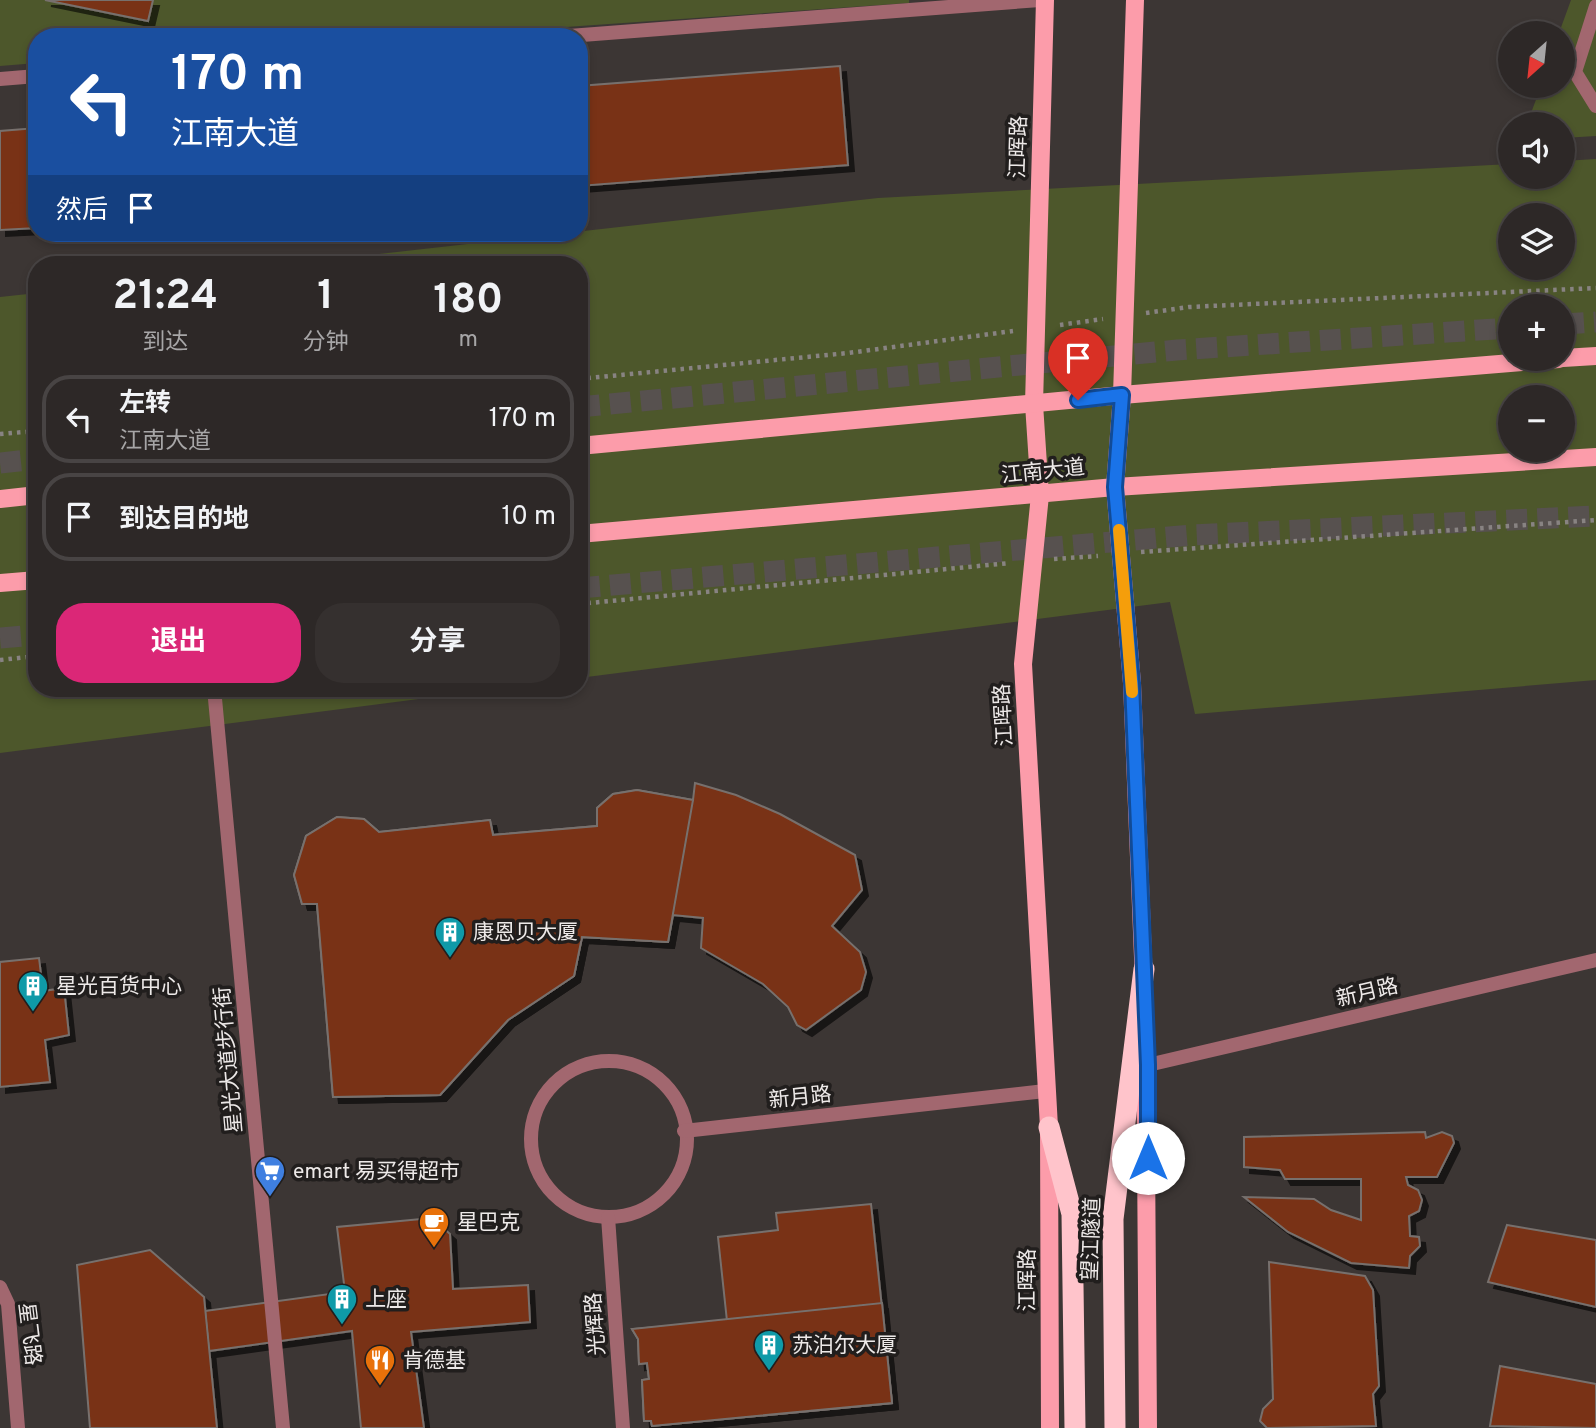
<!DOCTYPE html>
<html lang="zh">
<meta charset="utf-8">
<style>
body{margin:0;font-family:Overpass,"Noto Sans SC",sans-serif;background:#35302f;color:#f1f3f6;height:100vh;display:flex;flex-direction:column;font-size:26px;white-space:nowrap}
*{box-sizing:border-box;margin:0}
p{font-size:23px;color:#a7a6a7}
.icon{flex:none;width:38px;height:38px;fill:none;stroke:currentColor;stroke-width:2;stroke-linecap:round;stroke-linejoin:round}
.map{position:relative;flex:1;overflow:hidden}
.drawer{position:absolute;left:28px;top:256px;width:560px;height:441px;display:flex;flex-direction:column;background:#2d2827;border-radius:28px;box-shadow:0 4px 10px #0003,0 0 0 2px #484444}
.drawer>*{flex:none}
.banner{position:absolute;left:28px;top:28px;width:560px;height:214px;border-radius:28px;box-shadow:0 4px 10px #0003,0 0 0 2px #484444;background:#1a4fa0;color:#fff;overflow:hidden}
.needle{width:46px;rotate:207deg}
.fabs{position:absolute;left:1498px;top:21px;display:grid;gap:14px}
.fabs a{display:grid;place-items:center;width:77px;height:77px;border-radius:50%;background:#2d2827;box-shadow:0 4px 10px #0003,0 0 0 2px #484444;font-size:35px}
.pin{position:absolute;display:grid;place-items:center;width:60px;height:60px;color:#fff;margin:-72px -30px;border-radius:50% 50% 50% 0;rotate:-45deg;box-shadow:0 0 7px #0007}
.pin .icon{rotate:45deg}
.me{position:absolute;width:77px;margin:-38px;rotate:0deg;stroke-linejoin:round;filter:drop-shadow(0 0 5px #0008)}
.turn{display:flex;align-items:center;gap:24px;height:147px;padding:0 28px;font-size:32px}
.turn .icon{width:91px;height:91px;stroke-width:2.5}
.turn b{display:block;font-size:49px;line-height:60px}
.then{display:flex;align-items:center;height:66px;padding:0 28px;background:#0003;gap:14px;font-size:26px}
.eta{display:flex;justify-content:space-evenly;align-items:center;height:119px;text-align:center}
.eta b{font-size:42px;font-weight:700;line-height:49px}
.action{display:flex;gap:14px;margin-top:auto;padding:14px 28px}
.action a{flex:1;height:80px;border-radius:28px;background:#db2777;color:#fff;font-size:28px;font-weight:700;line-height:80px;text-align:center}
.action a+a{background:#35302f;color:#f1f3f6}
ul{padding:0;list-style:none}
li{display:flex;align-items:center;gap:21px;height:88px;margin:0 14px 10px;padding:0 14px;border:4px solid #484444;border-radius:28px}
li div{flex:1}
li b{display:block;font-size:26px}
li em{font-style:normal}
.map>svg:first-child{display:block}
.green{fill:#4d572b;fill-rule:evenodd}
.building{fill:#793113;stroke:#77706d;stroke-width:2;filter:url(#shadow)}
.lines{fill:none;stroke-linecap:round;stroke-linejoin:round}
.highway-tunnel{stroke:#57514f;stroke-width:21;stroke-dasharray:21 10;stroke-linecap:butt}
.path{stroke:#888382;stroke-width:4.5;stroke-dasharray:3.5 5;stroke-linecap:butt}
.street{stroke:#a2676f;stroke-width:14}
.primary{stroke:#fc9caa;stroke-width:18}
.highway{stroke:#ffc4cb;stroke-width:21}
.route-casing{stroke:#114b97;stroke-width:18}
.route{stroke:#1a73e8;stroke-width:12}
.slow{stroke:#f59e0b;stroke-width:12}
.labels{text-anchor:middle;stroke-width:7;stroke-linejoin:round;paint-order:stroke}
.street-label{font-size:21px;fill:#ede9e8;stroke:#211e1d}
.poi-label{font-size:21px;fill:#ede9e8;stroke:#211e1d;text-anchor:start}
</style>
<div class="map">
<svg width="1596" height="1428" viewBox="0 0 1596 1428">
<defs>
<filter id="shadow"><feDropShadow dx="6" dy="6" stdDeviation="0" flood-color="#0009"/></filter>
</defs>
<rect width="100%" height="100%" fill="#3c3634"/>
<g class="green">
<path d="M 0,0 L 909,0 L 909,3 L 424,37 L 37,37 L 37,63 L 0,66 Z"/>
<path d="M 1571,0 L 1596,0 L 1596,136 L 1563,138 L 1563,124 L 1527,124 L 1541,86 L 1563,86 L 1563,33 L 1559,33 Z"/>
<path d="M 1596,159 L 1596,680 L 1195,714 L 1170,602 L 579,678 L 579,264 L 290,264 L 878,198 L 1510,164 L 1510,177 L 1563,177 L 1563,161 ZM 1510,215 L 1563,215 L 1563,268 L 1510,268 ZM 1510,306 L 1563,306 L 1563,359 L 1510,359 ZM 1510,397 L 1563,397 L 1563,450 L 1510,450 Z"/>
<path d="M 37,293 L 37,688 L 504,688 L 0,753 L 0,297 Z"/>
</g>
<g class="building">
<path d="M 45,0 L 153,0 L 148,21 Z"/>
<path d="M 840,66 L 848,165 L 579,186 L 579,86 Z"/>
<path d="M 37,128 L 37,228 L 0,230 L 0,131 Z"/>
<path d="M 695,783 L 736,795 L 780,814 L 855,855 L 862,890 L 832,926 L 860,952 L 866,972 L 861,990 L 806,1030 L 797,1025 L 788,1007 L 763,984 L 701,948 L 703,918 L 673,915 L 668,942 L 582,937 L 574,976 L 508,1020 L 440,1095 L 333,1097 L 317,904 L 302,904 L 294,875 L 306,836 L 337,817 L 364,819 L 379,832 L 490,820 L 493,835 L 597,826 L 597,808 L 613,794 L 637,790 L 693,800 Z"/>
<path d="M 637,790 L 693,800 L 668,942 L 582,937 L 574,976 L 508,1020 L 440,1095 L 333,1097 L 317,904 L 302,904 L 294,875 L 306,836 L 337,817 L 364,819 L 379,832 L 490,820 L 493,835 L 597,826 L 597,808 L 613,794 Z"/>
<path d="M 39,958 L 43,991 L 64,988 L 69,1035 L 45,1040 L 50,1082 L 0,1087 L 0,962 Z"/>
<path d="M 1425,1132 L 1426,1138 L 1442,1132 L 1452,1136 L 1454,1143 L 1437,1177 L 1406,1177 L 1408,1185 L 1418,1190 L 1422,1200 L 1419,1211 L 1409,1216 L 1410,1236 L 1419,1237 L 1420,1246 L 1410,1256 L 1409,1268 L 1351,1263 L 1288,1232 L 1244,1197 L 1314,1199 L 1331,1210 L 1361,1220 L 1361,1179 L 1285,1179 L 1280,1170 L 1244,1167 L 1244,1137 Z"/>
<path d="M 871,1204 L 892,1403 L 652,1426 L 651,1421 L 644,1421 L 642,1380 L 649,1379 L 647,1363 L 639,1364 L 638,1339 L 632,1329 L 727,1321 L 718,1237 L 778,1230 L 776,1213 Z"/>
<path d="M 432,1218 L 450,1234 L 453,1289 L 528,1285 L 530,1322 L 411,1332 L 424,1428 L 361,1428 L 352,1331 L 209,1351 L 205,1311 L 345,1292 L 337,1227 Z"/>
<path d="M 1507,1225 L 1596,1240 L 1596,1307 L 1488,1282 Z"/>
<path d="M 150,1250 L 204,1297 L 217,1428 L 90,1428 L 77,1265 Z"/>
<path d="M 1269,1262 L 1365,1276 L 1373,1290 L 1379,1386 L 1373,1394 L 1376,1426 L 1267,1428 L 1260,1421 L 1263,1409 L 1273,1399 Z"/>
<path d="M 882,1303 L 892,1403 L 652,1426 L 651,1421 L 644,1421 L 642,1380 L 649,1379 L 647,1363 L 639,1364 L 638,1339 L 632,1329 Z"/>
<path d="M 1500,1366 L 1596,1384 L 1596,1428 L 1490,1426 Z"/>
</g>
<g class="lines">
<g class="highway-tunnel">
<path d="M 1563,324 L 1596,322"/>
<path d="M 579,407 L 1177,350 L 1510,328"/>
<path d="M 0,463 L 37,459"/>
<path d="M 579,588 L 1192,535 L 1596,516"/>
<path d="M 0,638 L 37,635"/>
</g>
<g class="path">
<path d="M 1146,313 L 1189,307 L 1596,288"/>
<path d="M 1060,325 L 1103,319"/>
<path d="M 579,379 L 848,353 L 1013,331"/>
<path d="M 0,434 L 37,431"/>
<path d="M 1141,552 L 1596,520"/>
<path d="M 1054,559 L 1098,556"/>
<path d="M 579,604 L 1010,563"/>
<path d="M 0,660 L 37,656"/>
</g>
<g class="street">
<path d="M 1596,6 L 1575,72 L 1596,106"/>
<path d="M 556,37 L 1040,0"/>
<path d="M 0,79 L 37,76"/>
<path d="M 214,688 L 283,1428"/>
<circle cx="609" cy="1139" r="78"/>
<path d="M 1148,1065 L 1596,960"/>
<path d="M 684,1131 L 1045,1091"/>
<path d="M 608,1217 L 623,1428"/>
<path d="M 0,1287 L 8,1304 L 18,1428"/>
</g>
<g class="primary">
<path d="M 1045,0 L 1034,404 L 1040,495 L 1023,664 L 1049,1127 L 1050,1428"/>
<path d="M 1135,0 L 1122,395 L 1115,487 L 1132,683 L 1144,982"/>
<path d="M 1563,358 L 1596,356"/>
<path d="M 579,446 L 1122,395 L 1559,359"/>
<path d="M 0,499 L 37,495"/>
<path d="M 579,534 L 1115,487 L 1596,457"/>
<path d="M 0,583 L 37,580"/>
<path d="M 1145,1010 L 1148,1428"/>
</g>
<g class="highway">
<path d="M 1049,1127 L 1072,1214 L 1075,1428"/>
<path d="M 1115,1428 L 1113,1219 L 1144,969"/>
</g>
</g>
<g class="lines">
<g class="route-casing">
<path id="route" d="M 1078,400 L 1122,395 L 1115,487 L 1132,683 L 1148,1065 L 1148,1158"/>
</g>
<use href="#route" class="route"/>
<path class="slow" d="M 1119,530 L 1132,692"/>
</g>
<defs>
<g id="building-pin" transform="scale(1.575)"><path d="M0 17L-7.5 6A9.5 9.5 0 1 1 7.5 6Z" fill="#0f9aa8" stroke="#211e1d"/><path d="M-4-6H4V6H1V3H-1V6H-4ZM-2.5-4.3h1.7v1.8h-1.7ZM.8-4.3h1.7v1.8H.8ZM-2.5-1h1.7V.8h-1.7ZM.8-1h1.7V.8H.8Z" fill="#fff"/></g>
<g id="supermarket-pin" transform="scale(1.575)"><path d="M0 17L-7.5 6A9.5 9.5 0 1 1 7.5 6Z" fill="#3f7fe0" stroke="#211e1d"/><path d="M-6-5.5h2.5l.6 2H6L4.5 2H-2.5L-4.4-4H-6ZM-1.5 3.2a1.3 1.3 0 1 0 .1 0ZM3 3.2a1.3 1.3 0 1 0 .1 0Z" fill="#fff"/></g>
<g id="cafe-pin" transform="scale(1.575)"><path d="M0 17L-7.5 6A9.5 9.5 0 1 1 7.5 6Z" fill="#e8710a" stroke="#211e1d"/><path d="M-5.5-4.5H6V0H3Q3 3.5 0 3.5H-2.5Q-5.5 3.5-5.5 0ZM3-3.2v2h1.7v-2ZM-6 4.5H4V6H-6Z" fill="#fff"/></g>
<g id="restaurant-pin" transform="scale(1.575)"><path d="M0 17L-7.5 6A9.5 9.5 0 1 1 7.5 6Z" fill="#e8710a" stroke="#211e1d"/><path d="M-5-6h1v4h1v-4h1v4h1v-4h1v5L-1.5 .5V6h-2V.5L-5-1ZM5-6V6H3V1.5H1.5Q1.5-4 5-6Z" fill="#fff"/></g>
</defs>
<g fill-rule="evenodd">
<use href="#building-pin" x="450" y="932"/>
<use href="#building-pin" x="33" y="986"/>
<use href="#supermarket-pin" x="270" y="1171"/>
<use href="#cafe-pin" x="434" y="1222"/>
<use href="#building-pin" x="342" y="1299"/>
<use href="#building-pin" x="769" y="1345"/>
<use href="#restaurant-pin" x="380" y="1360"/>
</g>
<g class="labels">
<g class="street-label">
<text transform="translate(1018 147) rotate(-88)" y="7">江晖路</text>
<text transform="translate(1043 471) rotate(-6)" y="7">江南大道</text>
<text transform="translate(1003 715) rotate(-93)" y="7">江晖路</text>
<text transform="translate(1367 992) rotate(-13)" y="7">新月路</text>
<text transform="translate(228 1060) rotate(-95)" y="7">星光大道步行街</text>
<text transform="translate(800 1097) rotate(-6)" y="7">新月路</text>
<text transform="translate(1091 1239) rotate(-88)" y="7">望江隧道</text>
<text transform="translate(1027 1280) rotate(-90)" y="7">江晖路</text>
<text transform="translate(595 1324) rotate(-94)" y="7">光辉路</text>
<text transform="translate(30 1334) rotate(83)" y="7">星飞路</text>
</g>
<g class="poi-label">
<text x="473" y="939">康恩贝大厦</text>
<text x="56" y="993">星光百货中心</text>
<text x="293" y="1178">emart 易买得超市</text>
<text x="457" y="1229">星巴克</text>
<text x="365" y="1306">上座</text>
<text x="792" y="1352">苏泊尔大厦</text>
<text x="403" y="1367">肯德基</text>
</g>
</g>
</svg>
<div class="fabs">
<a><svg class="needle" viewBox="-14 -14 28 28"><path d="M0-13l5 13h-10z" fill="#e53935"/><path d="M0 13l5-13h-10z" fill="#a7a6a7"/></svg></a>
<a><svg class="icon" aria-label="sound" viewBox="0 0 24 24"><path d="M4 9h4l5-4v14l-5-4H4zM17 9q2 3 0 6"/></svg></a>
<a><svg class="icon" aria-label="layers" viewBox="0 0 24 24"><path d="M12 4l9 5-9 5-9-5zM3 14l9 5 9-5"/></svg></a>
<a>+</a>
<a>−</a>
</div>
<div class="pin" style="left:1078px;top:400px;background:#d93025"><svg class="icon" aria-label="arrive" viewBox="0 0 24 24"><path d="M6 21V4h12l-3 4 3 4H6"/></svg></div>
<svg class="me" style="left:1148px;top:1158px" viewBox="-20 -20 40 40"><circle r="19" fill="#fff"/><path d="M0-13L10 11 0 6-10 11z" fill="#1a73e8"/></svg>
<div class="banner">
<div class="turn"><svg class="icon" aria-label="left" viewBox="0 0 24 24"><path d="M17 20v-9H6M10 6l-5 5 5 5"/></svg><div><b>170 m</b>江南大道</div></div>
<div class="then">然后<svg class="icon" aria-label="arrive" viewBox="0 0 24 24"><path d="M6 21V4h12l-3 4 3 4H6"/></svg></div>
</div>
<section class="drawer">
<div class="eta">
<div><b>21:24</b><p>到达</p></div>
<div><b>1</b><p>分钟</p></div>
<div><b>180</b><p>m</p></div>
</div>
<ul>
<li><svg class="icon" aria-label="left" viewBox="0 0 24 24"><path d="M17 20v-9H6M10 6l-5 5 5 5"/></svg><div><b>左转</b><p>江南大道</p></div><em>170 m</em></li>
<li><svg class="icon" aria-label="arrive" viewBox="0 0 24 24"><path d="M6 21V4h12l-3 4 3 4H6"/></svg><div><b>到达目的地</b></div><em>10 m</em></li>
</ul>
<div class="action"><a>退出</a><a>分享</a></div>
</section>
</div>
